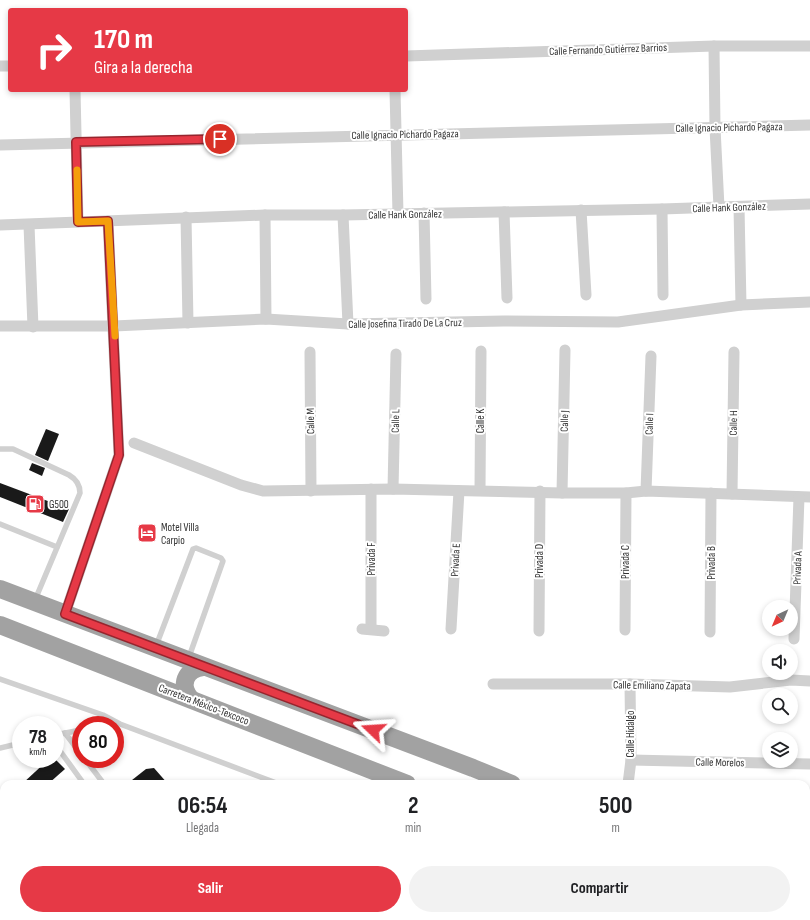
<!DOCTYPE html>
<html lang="es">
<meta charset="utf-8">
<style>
body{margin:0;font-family:"Sofia Sans Condensed",sans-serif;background:#f2f2f2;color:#202124;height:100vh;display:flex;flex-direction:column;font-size:15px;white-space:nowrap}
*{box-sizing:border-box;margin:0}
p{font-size:13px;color:#757577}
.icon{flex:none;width:22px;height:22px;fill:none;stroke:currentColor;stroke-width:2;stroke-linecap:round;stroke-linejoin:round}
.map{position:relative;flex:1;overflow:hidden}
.details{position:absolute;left:0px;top:780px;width:810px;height:140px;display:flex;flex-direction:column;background:#fff;border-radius:12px 12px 0 0;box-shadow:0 2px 6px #0003}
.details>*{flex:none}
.banner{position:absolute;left:8px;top:8px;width:400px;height:84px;border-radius:4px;box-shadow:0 2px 6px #0003;background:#e63946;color:#fff;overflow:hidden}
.needle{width:26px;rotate:224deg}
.fabs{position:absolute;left:762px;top:600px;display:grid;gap:8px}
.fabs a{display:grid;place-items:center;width:36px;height:36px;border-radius:50%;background:#fff;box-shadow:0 2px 6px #0003;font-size:20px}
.speed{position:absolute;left:12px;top:716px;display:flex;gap:8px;font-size:20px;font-weight:700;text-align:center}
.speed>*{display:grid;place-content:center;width:52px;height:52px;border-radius:50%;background:#fff;box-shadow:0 2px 6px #0003;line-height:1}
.speed small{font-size:10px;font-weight:400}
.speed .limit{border:6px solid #d22;background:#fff;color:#111}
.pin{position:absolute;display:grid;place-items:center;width:34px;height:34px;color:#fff;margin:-17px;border:2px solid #fff;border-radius:50%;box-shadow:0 1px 4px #0007}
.me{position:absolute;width:44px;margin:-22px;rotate:290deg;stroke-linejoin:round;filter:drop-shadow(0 0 3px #0008)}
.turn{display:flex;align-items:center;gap:14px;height:84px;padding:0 20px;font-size:18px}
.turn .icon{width:52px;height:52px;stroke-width:2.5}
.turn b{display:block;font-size:28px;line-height:34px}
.eta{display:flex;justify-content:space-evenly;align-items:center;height:68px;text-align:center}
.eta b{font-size:24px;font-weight:700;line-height:28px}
.primary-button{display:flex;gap:8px;margin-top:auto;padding:8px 20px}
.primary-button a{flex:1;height:46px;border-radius:24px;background:#e63946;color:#fff;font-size:16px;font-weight:700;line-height:46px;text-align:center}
.primary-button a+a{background:#f2f2f2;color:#202124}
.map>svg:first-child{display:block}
.building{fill:#1a1a1a}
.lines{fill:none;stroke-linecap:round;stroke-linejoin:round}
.service{stroke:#d0d0d0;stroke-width:5.5}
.minor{stroke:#d0d0d0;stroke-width:11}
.trunk{stroke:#a2a2a2;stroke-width:18}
.route-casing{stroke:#96252e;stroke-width:10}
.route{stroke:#e63946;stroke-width:7}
.slow{stroke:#f59e0b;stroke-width:7}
.labels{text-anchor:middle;stroke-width:4;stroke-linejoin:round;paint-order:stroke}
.street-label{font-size:11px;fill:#333;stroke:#fff}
.poi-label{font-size:11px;fill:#333;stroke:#fff;text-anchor:start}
</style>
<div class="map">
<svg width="810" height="920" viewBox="0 0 810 920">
<rect width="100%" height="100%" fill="#fff"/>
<g class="building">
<path d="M 46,429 L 59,434 L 48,461 L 35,455 Z"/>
<path d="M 32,463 L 45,468 L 42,476 L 29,470 Z"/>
<path d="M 0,483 L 69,509 L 63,522 L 0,497 Z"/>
<path d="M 49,759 L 55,759 L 65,769 L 48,784 L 22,784 Z"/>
<path d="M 154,768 L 168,784 L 127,784 L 146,769 Z"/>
</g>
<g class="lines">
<g class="service">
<path d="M 0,449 L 13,449 L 69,475 C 76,479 80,485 80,493 L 35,600"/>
<path d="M 0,524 L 57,547"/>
<path d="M 156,646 L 193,549 L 196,548 L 221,558 L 223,561 L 189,657"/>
<path d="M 0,679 L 103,715 L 120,724 L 279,784"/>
<path d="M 65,733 L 81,754"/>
<path d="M 55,735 L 81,730"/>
<path d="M 55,744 L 84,784"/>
<path d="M 0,748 L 21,743"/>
<path d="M 85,759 L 104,784"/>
<path d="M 0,896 L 4,902"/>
<path d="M 14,916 L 17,920"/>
<path d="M 180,916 L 183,920"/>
<path d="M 204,916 L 207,920"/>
<path d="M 384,916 L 385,920"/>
<path d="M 625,916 L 634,920"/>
<path d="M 708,916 L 711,920"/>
<path d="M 721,916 L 724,920"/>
</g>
<g class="minor">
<path d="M 714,46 L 715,128 L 719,207"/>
<path d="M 406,56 L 714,46 L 810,46"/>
<path d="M 0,66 L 10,66"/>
<path d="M 75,90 L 78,222"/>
<path d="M 395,90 L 398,214"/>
<path d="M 0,145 L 810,125"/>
<path d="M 739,207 L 741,305"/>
<path d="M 662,209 L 663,295"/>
<path d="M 581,210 L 586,295"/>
<path d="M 504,212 L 507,298"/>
<path d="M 424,213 L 426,299"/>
<path d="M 265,215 L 266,319"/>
<path d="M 343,215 L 348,324"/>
<path d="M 186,217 L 188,323"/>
<path d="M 0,225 L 265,215 L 343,215 L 662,209 L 810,204"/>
<path d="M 29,225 L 33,327"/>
<path d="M 0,326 L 114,326 L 266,319 L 348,324 L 504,321 L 618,322 L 741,305 L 810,302"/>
<path d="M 310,352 L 311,491"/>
<path d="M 134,443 L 241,485 L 263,491 L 393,489 L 562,493 L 626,493 L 646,491 L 810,497"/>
<path d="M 371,489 L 371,629"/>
<path d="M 393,489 L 396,354"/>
<path d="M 480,490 L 481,351"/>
<path d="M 646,491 L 651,356"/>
<path d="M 562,493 L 565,350"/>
<path d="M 732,494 L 734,352"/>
<path d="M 65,614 L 119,455 L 108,221"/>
<path d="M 362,629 L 384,631"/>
<path d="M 451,629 L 459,491"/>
<path d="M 625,630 L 626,493"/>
<path d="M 539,631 L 540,491"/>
<path d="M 710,632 L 711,493"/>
<path d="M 794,639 L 799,497"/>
<path d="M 493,684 L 630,684 L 730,687 L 791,680 L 810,681"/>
<path d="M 631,760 L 810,764"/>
<path d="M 628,784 L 631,760 L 630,684"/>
</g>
<g class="trunk">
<path d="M 0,589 L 473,768 L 512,784"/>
<path d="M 0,625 L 407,784"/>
<path d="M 191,699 C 179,686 185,669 203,667"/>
<path d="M 806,902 L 810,904"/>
<path d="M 743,916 L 753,920"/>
</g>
</g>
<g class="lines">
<g class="route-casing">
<path id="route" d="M 220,139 L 76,142 L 78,222 L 108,221 L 119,455 L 65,614 L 373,730"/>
</g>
<use href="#route" class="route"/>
<path class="slow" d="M 77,170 L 78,222 L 108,221 L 115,336"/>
</g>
<defs>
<g id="fuel-square" transform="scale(1)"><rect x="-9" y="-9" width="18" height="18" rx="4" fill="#e63946" stroke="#fff"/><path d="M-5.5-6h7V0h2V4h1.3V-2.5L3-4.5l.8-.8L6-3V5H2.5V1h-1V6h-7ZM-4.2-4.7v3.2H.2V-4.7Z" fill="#fff"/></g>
<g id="hotel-square" transform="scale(1)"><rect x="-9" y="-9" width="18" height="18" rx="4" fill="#e63946" stroke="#fff"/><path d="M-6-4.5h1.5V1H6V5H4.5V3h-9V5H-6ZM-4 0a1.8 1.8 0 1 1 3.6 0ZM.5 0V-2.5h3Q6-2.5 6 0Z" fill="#fff"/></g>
</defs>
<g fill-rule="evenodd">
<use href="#fuel-square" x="35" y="504"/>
<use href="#hotel-square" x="147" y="533"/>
</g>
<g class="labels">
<g class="street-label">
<text transform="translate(608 49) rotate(-2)" y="4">Calle Fernando Gutiérrez Barrios</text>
<text transform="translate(729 127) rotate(-1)" y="4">Calle Ignacio Pichardo Pagaza</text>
<text transform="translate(405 134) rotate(-1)" y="4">Calle Ignacio Pichardo Pagaza</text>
<text transform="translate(729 207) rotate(-2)" y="4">Calle Hank González</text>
<text transform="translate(405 214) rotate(-1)" y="4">Calle Hank González</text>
<text transform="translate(405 323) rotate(-1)" y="4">Calle Josefina Tirado De La Cruz</text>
<text transform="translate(310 421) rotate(-91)" y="4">Calle M</text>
<text transform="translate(395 421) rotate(-89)" y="4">Calle L</text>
<text transform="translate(480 421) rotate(-90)" y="4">Calle K</text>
<text transform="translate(564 421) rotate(-89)" y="4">Calle J</text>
<text transform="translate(733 423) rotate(-89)" y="4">Calle H</text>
<text transform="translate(649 424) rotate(-88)" y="4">Calle I</text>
<text transform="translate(371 559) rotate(-90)" y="4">Privada F</text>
<text transform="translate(455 560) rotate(-87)" y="4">Privada E</text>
<text transform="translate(539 561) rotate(-90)" y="4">Privada D</text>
<text transform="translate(625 562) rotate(-90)" y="4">Privada C</text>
<text transform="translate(711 563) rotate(-90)" y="4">Privada B</text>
<text transform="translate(797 568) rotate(-88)" y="4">Privada A</text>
<text transform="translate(652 685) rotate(1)" y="4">Calle Emiliano Zapata</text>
<text transform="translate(204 704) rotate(21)" y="4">Carretera México-Texcoco</text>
<text transform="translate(630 734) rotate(-90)" y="4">Calle Hidalgo</text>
<text transform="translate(720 762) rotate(1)" y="4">Calle Morelos</text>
</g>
<g class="poi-label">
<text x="49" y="508">G500</text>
<text x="161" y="531">Motel Villa<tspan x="161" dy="13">Carpio</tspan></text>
</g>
</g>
</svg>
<div class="fabs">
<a><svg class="needle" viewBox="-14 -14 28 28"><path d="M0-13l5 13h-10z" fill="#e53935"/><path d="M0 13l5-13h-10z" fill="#757577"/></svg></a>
<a><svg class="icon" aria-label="sound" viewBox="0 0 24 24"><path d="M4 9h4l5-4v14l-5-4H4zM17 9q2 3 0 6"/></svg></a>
<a><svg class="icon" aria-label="search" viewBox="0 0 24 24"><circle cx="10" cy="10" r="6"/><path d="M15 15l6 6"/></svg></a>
<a><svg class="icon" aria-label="layers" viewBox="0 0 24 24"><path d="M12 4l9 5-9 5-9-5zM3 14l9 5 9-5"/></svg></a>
</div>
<div class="speed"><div>78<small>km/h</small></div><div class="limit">80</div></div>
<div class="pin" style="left:220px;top:139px;background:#d93025"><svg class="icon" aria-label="arrive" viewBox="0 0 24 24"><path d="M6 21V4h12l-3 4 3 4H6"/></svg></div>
<svg class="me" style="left:373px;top:730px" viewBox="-20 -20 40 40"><path d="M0-17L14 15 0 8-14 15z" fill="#e63946" stroke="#fff" stroke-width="4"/></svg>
<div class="banner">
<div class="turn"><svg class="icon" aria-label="right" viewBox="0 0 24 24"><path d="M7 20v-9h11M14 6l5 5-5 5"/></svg><div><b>170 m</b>Gira a la derecha</div></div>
</div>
<section class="details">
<div class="eta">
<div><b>06:54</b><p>Llegada</p></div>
<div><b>2</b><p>min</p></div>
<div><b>500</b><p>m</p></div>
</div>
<div class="primary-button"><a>Salir</a><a>Compartir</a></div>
</section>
</div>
